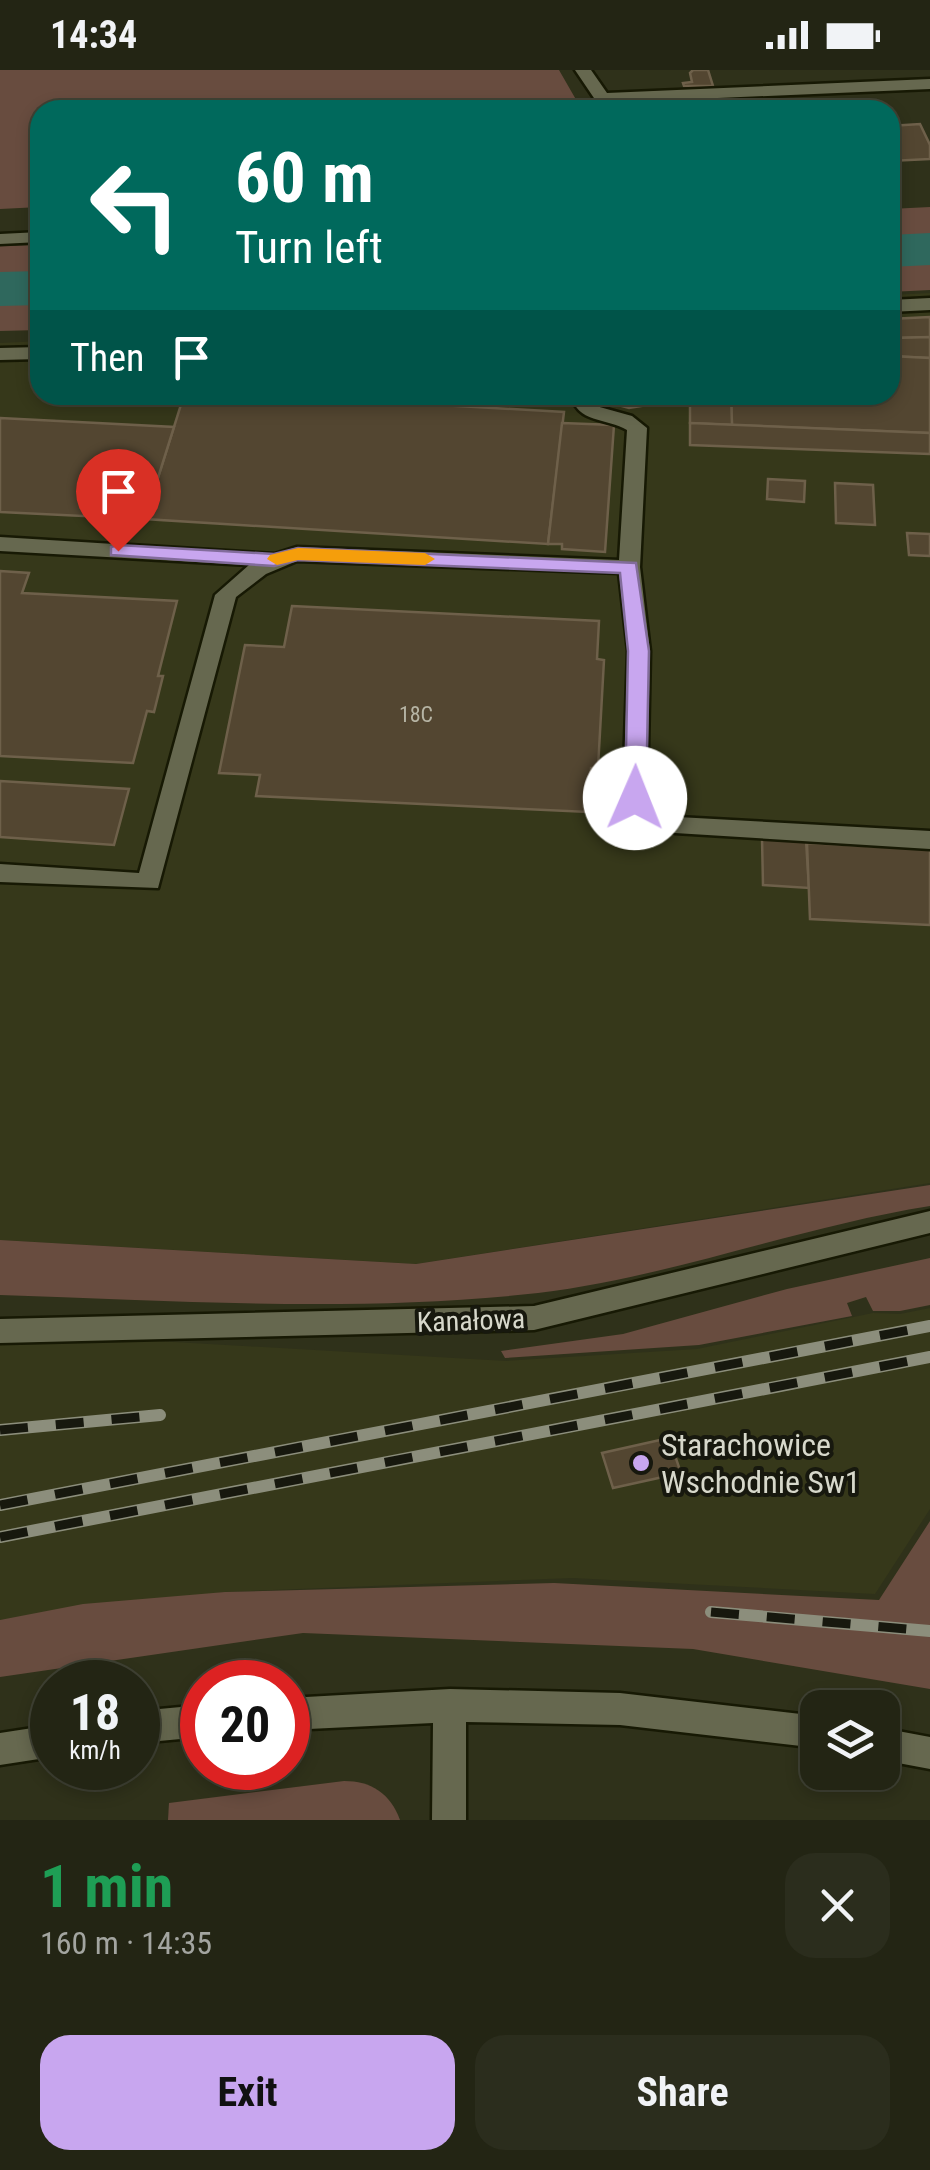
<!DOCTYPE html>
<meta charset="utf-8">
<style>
body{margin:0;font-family:"Roboto Condensed",sans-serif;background:#2b2d1d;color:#f1f3f6;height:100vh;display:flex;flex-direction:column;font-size:38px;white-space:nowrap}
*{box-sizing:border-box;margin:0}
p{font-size:32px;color:#a3a5a0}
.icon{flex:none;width:55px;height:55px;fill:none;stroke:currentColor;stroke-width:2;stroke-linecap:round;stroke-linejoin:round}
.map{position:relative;height:1750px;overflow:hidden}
.panel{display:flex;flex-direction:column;background:#232514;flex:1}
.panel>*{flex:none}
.banner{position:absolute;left:30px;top:30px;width:870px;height:305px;border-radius:30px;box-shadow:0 5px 15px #0003,0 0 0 2px #404234;background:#00695c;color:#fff;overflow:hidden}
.tools{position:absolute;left:800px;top:1620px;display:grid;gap:20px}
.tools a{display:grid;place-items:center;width:100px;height:100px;border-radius:20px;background:#232514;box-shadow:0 5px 15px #0003,0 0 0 2px #404234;font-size:50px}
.speed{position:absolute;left:30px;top:1590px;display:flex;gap:20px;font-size:50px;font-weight:700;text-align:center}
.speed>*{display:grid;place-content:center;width:130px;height:130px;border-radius:50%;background:#232514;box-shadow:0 5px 15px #0003,0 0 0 2px #404234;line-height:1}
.speed small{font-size:25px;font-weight:400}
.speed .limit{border:15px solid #d22;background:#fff;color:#111}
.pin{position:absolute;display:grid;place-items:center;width:85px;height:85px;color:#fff;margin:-102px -42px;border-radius:50% 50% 50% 0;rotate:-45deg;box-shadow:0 0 10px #0007}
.pin .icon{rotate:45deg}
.me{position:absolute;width:110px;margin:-55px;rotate:1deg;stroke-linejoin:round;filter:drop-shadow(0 0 8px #0008)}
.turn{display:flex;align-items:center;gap:35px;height:210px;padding:0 40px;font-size:45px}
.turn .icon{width:130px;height:130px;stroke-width:2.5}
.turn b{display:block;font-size:70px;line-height:85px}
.then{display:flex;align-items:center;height:95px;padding:0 40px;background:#0003;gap:20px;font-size:38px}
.round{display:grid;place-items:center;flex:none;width:105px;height:105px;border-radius:30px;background:#2b2d1d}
.overview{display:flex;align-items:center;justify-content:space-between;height:170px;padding:0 40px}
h1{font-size:60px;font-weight:700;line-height:75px;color:#1e9e55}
.primary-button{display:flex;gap:20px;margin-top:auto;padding:20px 40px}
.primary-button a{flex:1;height:115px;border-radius:30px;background:#c8a6ef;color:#111;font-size:40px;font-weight:700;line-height:115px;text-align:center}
.primary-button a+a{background:#2b2d1d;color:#f1f3f6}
.status{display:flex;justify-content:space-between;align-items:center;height:70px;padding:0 50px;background:#232514;direction:ltr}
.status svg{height:28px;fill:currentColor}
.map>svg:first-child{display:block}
.built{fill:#36381a}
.green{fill:#684c3f}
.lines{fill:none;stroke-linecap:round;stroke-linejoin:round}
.river{fill:#2f685d;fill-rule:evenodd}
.building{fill:#534631;stroke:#6e604a;stroke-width:2.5}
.minor-casing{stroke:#171904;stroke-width:5}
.minor{fill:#66684f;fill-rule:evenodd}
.rail-casing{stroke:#8c8e7c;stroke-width:12}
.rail{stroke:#17180e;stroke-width:9;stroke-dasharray:28;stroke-linecap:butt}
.route{fill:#c8a6ef;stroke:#826c9b;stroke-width:2.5}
.slow{fill:#f59e0b}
.poi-dot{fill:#c8a6ef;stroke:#17180e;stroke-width:4}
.labels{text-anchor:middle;stroke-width:8;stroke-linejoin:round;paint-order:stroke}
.number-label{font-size:22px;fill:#b6b4a4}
.street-label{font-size:28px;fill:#d7d8cb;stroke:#17180e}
.near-poi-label{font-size:32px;fill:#d7d8cb;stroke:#17180e;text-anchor:start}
</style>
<div class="status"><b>14:34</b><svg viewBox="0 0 49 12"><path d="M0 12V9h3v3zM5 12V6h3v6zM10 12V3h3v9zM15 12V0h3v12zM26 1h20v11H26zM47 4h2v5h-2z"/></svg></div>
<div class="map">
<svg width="930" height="1750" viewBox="0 0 930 1750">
<rect width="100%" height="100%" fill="#2f311a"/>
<g class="built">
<path d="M 930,223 L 930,1113 L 416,1194 L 0,1170 L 0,273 L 40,271 L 40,325 L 890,325 L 890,225 Z"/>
<path d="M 930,1238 L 930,1439 L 875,1524 L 573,1508 L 225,1522 L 0,1550 L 0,1262 L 506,1291 L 697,1279 L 873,1243 L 900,1244 Z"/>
</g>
<g class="green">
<path d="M 0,0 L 559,0 L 582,40 L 40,40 L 40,137 L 0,139 Z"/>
<path d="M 930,137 L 930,220 L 890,222 L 890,139 Z"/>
<path d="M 40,175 L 40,260 L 0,261 L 0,176 Z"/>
<path d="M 930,1115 L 930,1136 C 798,1157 671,1207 538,1223 C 360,1243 179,1231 0,1225 L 0,1170 L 416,1194 Z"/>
<path d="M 930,1188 L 930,1235 L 900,1241 L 873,1241 L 866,1227 L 847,1233 L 852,1246 L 699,1275 L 505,1288 L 501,1281 L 623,1264 L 787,1219 Z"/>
<path d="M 930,1451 L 930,1619 L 693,1579 L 303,1563 L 0,1607 L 0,1550 L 83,1534 L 225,1522 L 554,1513 L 879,1530 Z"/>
<path d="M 344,1711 C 371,1711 390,1723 400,1750 L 168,1750 L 169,1733 Z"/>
</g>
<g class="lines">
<g class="river">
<path d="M 930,163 L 930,195 L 890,197 L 890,165 Z"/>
<path d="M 40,201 L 40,235 L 0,236 L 0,202 Z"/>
</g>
</g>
<g class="building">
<path d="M 693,0 L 708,0 L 713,16 L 684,16 L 683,13 L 692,12 L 690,3 Z"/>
<path d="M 920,54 L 930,75 L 930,89 L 890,91 L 890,56 Z"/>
<path d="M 930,247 L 930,267 L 895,268 L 890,256 L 890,249 Z"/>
<path d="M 890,256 L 895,268 L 930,267 L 930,288 L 890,286 Z"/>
<path d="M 890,286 L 930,288 L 930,363 L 732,355 L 731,325 L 890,325 Z"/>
<path d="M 184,325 L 262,325 L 564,342 L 548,474 L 145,449 Z"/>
<path d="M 661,325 L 653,334 L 629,338 L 607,332 L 600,325 Z"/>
<path d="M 661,325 L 690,325 L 690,333 L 657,331 Z"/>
<path d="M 690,325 L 731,325 L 732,355 L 690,353 Z"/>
<path d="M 0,348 L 174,357 L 145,449 L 0,442 Z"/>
<path d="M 562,353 L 614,355 L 605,482 L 562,479 L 562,474 L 548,474 Z"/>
<path d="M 690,353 L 930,363 L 930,384 L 690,375 Z"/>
<path d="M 768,409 L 805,411 L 804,432 L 767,429 Z"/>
<path d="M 835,413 L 873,415 L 875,455 L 836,453 Z"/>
<path d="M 907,463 L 930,464 L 930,486 L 909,485 Z"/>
<path d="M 0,501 L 29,503 L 22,523 L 177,531 L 158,606 L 163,606 L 154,642 L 147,641 L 133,693 L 0,686 Z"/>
<path d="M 292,536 L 599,551 L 597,589 L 604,590 L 598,698 L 591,698 L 588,742 L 256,726 L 260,705 L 219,703 L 245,575 L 284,577 Z"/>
<path d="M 0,711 L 129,719 L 114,775 L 0,767 Z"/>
<path d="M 762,768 L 806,770 L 809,818 L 763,815 Z"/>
<path d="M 807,773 L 930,779 L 930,855 L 810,849 Z"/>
<path d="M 669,1368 L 681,1403 L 613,1418 L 602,1383 Z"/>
</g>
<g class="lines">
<g class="minor-casing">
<g id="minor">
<path d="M 575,0 L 591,0 L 607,23 L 930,9 L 930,19 L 602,33 L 596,31 Z"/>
<path d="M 40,162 L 40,172 L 0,174 L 0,164 Z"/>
<path d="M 930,228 L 930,240 L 890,242 L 890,230 Z"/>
<path d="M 40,277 L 40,289 L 0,290 L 0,278 Z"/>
<path d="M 572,325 L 592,325 L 596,336 L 632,346 L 647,358 L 640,497 L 650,581 L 647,726 L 655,737 L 678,747 L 930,761 L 930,779 L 675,763 L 639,749 L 623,728 L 628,581 L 619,503 L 297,491 L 266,504 L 236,527 L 158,818 L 0,812 L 0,794 L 139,803 L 215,525 L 249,495 L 0,481 L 0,467 L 275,484 L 297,477 L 619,490 L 627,360 C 608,348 575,353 572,325 Z"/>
<path d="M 930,1141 L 930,1163 L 534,1260 L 0,1273 L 0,1249 L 534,1236 Z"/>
<path d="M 450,1619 L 620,1623 L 818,1646 L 818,1678 L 620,1655 L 466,1652 L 466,1750 L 432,1750 L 433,1653 L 288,1660 L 288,1628 Z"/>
<path d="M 202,1635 L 202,1667 L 138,1673 L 138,1641 Z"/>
<path d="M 52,1655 L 52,1687 L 0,1695 L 0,1663 Z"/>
<path d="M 882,1658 L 930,1667 L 930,1699 L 882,1690 Z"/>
</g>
</g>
<use href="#minor" class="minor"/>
<g class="rail-casing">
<g id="rail">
<path d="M 0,1360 L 160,1345"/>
<path d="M 0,1435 L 930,1256"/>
<path d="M 0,1467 L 930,1287"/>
<path d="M 711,1542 L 930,1561"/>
</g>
</g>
<use href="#rail" class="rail"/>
</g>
<path class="route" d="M 118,475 L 274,484 L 298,478 L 636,493 L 649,581 L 646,728 L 635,736 L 625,728 L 628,581 L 620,503 L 298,490 L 274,496 L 111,485 L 111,477 Z"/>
<path class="slow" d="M 298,478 L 425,483 L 435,489 L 425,495 L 298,490 L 277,495 L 267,489 L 270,485 Z"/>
<circle class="poi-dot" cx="641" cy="1393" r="10"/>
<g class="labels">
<g class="number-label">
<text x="416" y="652">18C</text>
</g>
<g class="street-label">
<text transform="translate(471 1250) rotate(-2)" y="10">Kanałowa</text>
</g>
<g class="near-poi-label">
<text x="661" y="1386">Starachowice<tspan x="661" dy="37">Wschodnie Sw1</tspan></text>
</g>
</g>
</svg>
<div class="tools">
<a><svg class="icon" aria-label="layers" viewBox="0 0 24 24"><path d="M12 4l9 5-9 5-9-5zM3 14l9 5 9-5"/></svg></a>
</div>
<div class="speed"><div>18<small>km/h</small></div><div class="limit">20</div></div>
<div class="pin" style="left:118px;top:481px;background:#d93025"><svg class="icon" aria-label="arrive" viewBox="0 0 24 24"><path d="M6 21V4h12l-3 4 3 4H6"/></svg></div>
<svg class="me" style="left:635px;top:728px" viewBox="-20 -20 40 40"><circle r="19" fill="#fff"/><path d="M0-13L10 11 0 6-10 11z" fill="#c8a6ef"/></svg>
<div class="banner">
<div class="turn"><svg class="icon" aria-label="left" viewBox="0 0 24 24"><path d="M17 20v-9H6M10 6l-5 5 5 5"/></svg><div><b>60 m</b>Turn left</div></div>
<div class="then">Then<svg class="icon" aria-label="arrive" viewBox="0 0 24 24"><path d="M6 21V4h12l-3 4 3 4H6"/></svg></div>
</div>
</div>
<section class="panel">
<div class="overview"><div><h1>1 min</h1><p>160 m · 14:35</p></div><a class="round"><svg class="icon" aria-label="close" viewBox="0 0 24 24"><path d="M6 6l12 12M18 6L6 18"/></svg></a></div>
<div class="primary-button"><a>Exit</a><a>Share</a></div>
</section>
